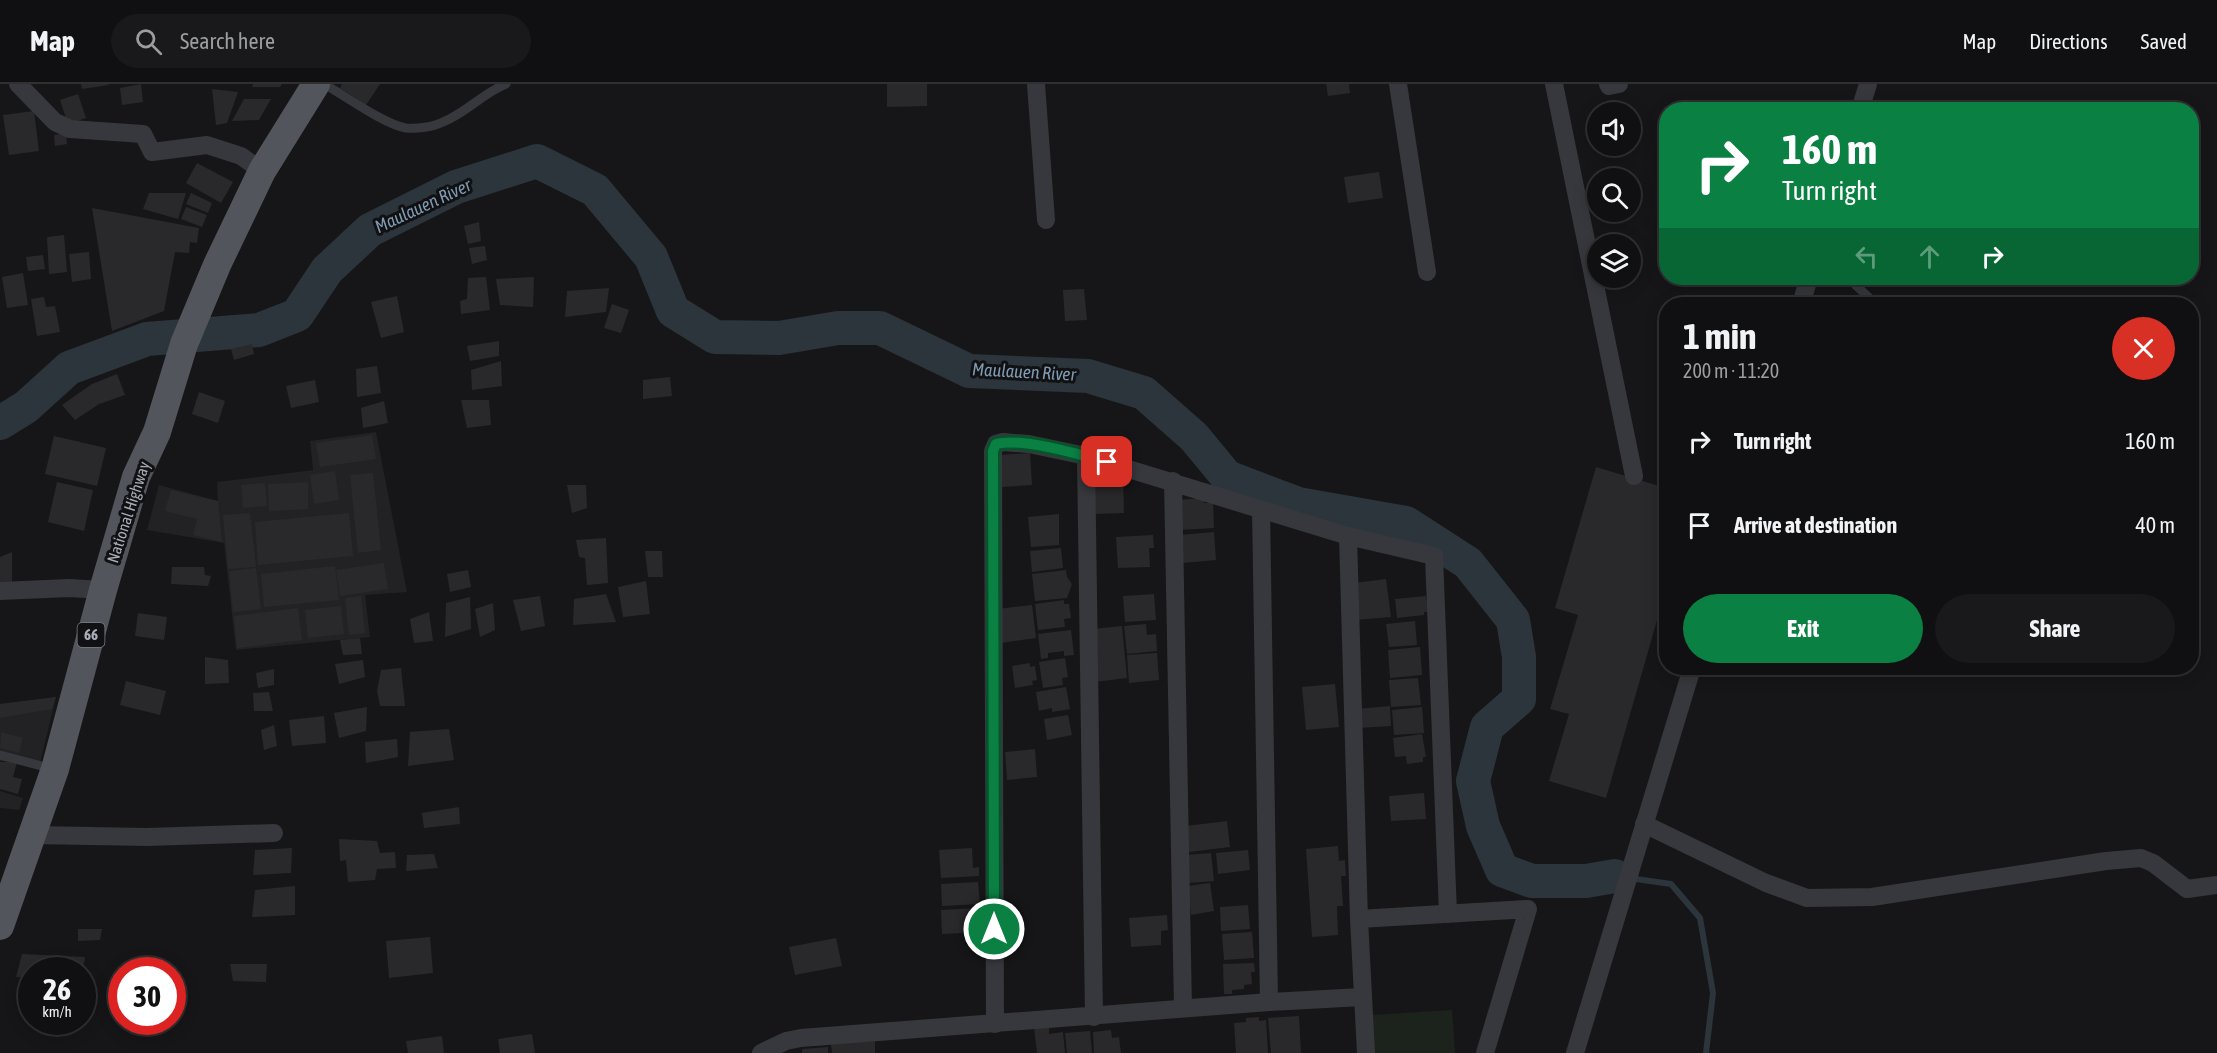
<!DOCTYPE html>
<meta charset="utf-8">
<style>
body{margin:0;font-family:"Asap Condensed",sans-serif;background:#19191b;color:#f1f3f6;height:100vh;display:flex;flex-direction:column;font-size:22px;white-space:nowrap}
*{box-sizing:border-box;margin:0}
p{font-size:20px;color:#9c9d9f}
.icon{flex:none;width:33px;height:33px;fill:none;stroke:currentColor;stroke-width:2;stroke-linecap:round;stroke-linejoin:round}
.map{position:relative;flex:1;overflow:hidden}
.sheet{position:absolute;left:1659px;top:213px;width:540px;height:378px;display:flex;flex-direction:column;background:#101012;border-radius:24px;box-shadow:0 3px 15px #0003,0 0 0 2px #303032}
.sheet>*{flex:none}
.hud{position:absolute;left:1659px;top:18px;width:540px;height:183px;border-radius:24px;box-shadow:0 3px 15px #0003,0 0 0 2px #303032;background:#0b8043;color:#fff;overflow:hidden}
.buttons{position:absolute;left:1587px;top:18px;display:grid;gap:12px}
.buttons a{display:grid;place-items:center;width:54px;height:54px;border-radius:50%;background:#101012;box-shadow:0 3px 15px #0003,0 0 0 2px #303032;font-size:30px}
.speed{position:absolute;left:18px;top:873px;display:flex;gap:12px;font-size:30px;font-weight:700;text-align:center}
.speed>*{display:grid;place-content:center;width:78px;height:78px;border-radius:50%;background:#101012;box-shadow:0 3px 15px #0003,0 0 0 2px #303032;line-height:1}
.speed small{font-size:15px;font-weight:400}
.speed .limit{border:9px solid #d22;background:#fff;color:#111}
.pin{position:absolute;display:grid;place-items:center;width:51px;height:51px;color:#fff;margin:-26px;border-radius:12px;box-shadow:0 3px 9px #0006}
.me{position:absolute;width:66px;margin:-33px;rotate:0deg;stroke-linejoin:round;filter:drop-shadow(0 0 4px #0008)}
.turn{display:flex;align-items:center;gap:21px;height:126px;padding:0 24px;font-size:27px}
.turn .icon{width:78px;height:78px;stroke-width:2.5}
.turn b{display:block;font-size:42px;line-height:51px}
.lanes{display:flex;align-items:center;height:57px;padding:0 24px;background:#0003;justify-content:center;gap:30px;direction:ltr}
.lanes .off{opacity:.35}
.round{display:grid;place-items:center;flex:none;width:63px;height:63px;border-radius:32px;background:#19191b}
.summary{display:flex;align-items:center;justify-content:space-between;height:102px;padding:0 24px}
h1{font-size:36px;font-weight:700;line-height:45px}
.primary-button{display:flex;gap:12px;margin-top:auto;padding:12px 24px}
.primary-button a{flex:1;height:69px;border-radius:36px;background:#0b8043;color:#fff;font-size:24px;font-weight:700;line-height:69px;text-align:center}
.primary-button a+a{background:#19191b;color:#f1f3f6}
ul{padding:0;list-style:none}
li{display:flex;align-items:center;gap:18px;height:84px;padding:0 24px}
li div{flex:1}
li b{display:block;font-size:22px}
li em{font-style:normal}
header{display:flex;align-items:center;gap:36px;box-sizing:border-box;height:84px;padding:0 30px;background:#101012;border-bottom:2px solid #303032}
header strong{font-size:28px}
nav{display:flex;gap:33px;margin-inline-start:auto;font-size:21px}
.search{width:420px;height:54px;background:#19191b;display:flex;align-items:center;gap:15px;box-sizing:border-box;padding:0 21px;border-radius:33px;color:#9c9d9f;font-size:22px}
.map>svg:first-child{display:block}
.built{fill:#222225}
.green{fill:#1c231d}
.lines{fill:none;stroke-linecap:round;stroke-linejoin:round}
.stream{stroke:#2c353c;stroke-width:6}
.river{stroke:#2c353c;stroke-width:34}
.building{fill:#29292c}
.lane{stroke:#37383d;stroke-width:9}
.street{stroke:#37383d;stroke-width:18}
.primary{stroke:#53555c;stroke-width:28}
.route-casing{stroke:#07532c;stroke-width:15}
.route{stroke:#0b8043;stroke-width:10}
.labels{text-anchor:middle;stroke-width:6;stroke-linejoin:round;paint-order:stroke}
.shield{fill:#111113;stroke:#7b7e86;stroke-width:1.5}
.shield-label{font-size:15px;font-weight:bold;fill:#a8adb8}
.street-label{font-size:16px;fill:#a8adb8;stroke:#111113}
.water-label{font-size:18px;font-style:italic;fill:#7f9bb3;stroke:#111113}
</style>
<header>
<strong>Map</strong>
<div class="search"><svg class="icon" aria-label="search" viewBox="0 0 24 24"><circle cx="10" cy="10" r="6"/><path d="M15 15l6 6"/></svg>Search here</div>
<nav><a>Map</a><a>Directions</a><a>Saved</a></nav>
</header>
<div class="map">
<svg width="2217" height="969" viewBox="0 0 2217 969">
<rect width="100%" height="100%" fill="#161618"/>
<g class="built">
<path d="M 376,348 L 407,508 L 365,511 L 370,553 L 236,566 L 224,459 L 147,446 L 159,401 L 218,417 L 217,398 L 313,386 L 310,357 Z"/>
<path d="M 56,613 L 40,679 L 0,677 L 0,620 Z"/>
<path d="M 0,707 L 23,714 L 19,726 L 0,724 Z"/>
</g>
<path class="green" d="M 1452,926 L 1455,969 L 1373,969 L 1371,931 Z"/>
<g class="lines">
<path class="stream" d="M 1615,792 L 1671,800 L 1700,834 L 1713,909 L 1706,969"/>
<path class="river" d="M 0,339 L 26,323 L 69,284 L 147,255 L 259,246 L 297,231 L 327,186 L 370,146 L 456,103 L 537,77 L 595,106 L 651,173 L 673,227 L 715,253 L 779,254 L 838,244 L 880,244 L 969,287 L 1088,292 L 1144,309 L 1194,353 L 1227,393 L 1298,420 L 1406,439 L 1468,479 L 1513,536 L 1519,573 L 1519,615 L 1487,643 L 1473,697 L 1483,742 L 1502,786 L 1532,797 L 1586,797 L 1615,792"/>
</g>
<g class="building">
<path d="M 81,0 L 108,0 L 109,1 L 82,5 Z"/>
<path d="M 141,0 L 143,18 L 122,21 L 120,4 Z"/>
<path d="M 253,0 L 282,0 L 280,3 L 252,3 Z"/>
<path d="M 342,0 L 380,0 L 366,21 L 340,4 Z"/>
<path d="M 887,0 L 927,0 L 927,22 L 887,23 Z"/>
<path d="M 1326,0 L 1349,0 L 1350,9 L 1328,12 Z"/>
<path d="M 212,5 L 238,8 L 227,39 L 216,41 Z"/>
<path d="M 78,10 L 86,34 L 68,40 L 60,16 Z"/>
<path d="M 244,15 L 271,15 L 259,36 L 232,37 Z"/>
<path d="M 34,27 L 39,67 L 9,71 L 3,31 Z"/>
<path d="M 66,49 L 67,60 L 55,62 L 54,51 Z"/>
<path d="M 197,79 L 233,98 L 221,119 L 186,99 Z"/>
<path d="M 1379,88 L 1383,114 L 1348,119 L 1344,93 Z"/>
<path d="M 149,109 L 186,109 L 178,135 L 143,125 Z"/>
<path d="M 191,109 L 212,119 L 208,129 L 186,120 Z"/>
<path d="M 186,123 L 207,131 L 202,143 L 181,135 Z"/>
<path d="M 92,124 L 199,144 L 197,159 L 190,158 L 189,169 L 175,168 L 164,227 L 112,247 Z"/>
<path d="M 479,138 L 481,157 L 468,160 L 464,142 Z"/>
<path d="M 64,151 L 67,188 L 49,190 L 47,153 Z"/>
<path d="M 485,162 L 487,176 L 472,180 L 469,164 Z"/>
<path d="M 89,168 L 91,195 L 72,198 L 69,170 Z"/>
<path d="M 43,171 L 45,185 L 28,187 L 26,173 Z"/>
<path d="M 23,189 L 28,221 L 7,224 L 2,193 Z"/>
<path d="M 486,193 L 490,226 L 461,230 L 460,217 L 467,215 L 468,194 Z"/>
<path d="M 534,193 L 533,223 L 500,221 L 496,195 Z"/>
<path d="M 609,204 L 606,228 L 565,233 L 567,207 Z"/>
<path d="M 1084,205 L 1087,236 L 1065,237 L 1063,206 Z"/>
<path d="M 397,212 L 404,248 L 381,254 L 371,218 Z"/>
<path d="M 44,213 L 46,223 L 55,222 L 60,248 L 37,252 L 31,215 Z"/>
<path d="M 612,220 L 629,226 L 621,249 L 604,244 Z"/>
<path d="M 499,257 L 499,272 L 470,277 L 467,262 Z"/>
<path d="M 252,260 L 254,270 L 234,276 L 231,265 Z"/>
<path d="M 501,277 L 502,302 L 472,306 L 471,286 Z"/>
<path d="M 377,282 L 381,309 L 357,313 L 356,285 Z"/>
<path d="M 117,290 L 125,311 L 99,320 L 75,336 L 62,321 L 92,300 Z"/>
<path d="M 670,293 L 672,312 L 643,315 L 643,296 Z"/>
<path d="M 315,296 L 319,318 L 291,324 L 286,302 Z"/>
<path d="M 199,308 L 225,317 L 218,339 L 192,330 Z"/>
<path d="M 461,316 L 489,316 L 491,341 L 467,344 Z"/>
<path d="M 384,317 L 388,339 L 363,344 L 361,324 Z"/>
<path d="M 372,351 L 376,375 L 320,383 L 316,359 Z"/>
<path d="M 54,352 L 106,364 L 97,402 L 45,390 Z"/>
<path d="M 1030,369 L 1032,401 L 1001,403 L 999,371 Z"/>
<path d="M 1596,383 L 1666,404 L 1666,505 L 1606,714 L 1549,697 L 1569,630 L 1550,625 L 1578,531 L 1555,524 Z"/>
<path d="M 335,387 L 339,416 L 314,420 L 310,391 Z"/>
<path d="M 373,389 L 381,466 L 358,469 L 350,391 Z"/>
<path d="M 1123,391 L 1124,429 L 1095,430 L 1093,393 Z"/>
<path d="M 57,398 L 93,406 L 84,447 L 48,438 Z"/>
<path d="M 308,398 L 308,425 L 269,427 L 268,400 Z"/>
<path d="M 265,399 L 267,422 L 243,424 L 241,401 Z"/>
<path d="M 567,401 L 586,401 L 587,424 L 572,429 Z"/>
<path d="M 171,406 L 218,417 L 222,458 L 193,451 L 197,435 L 165,427 Z"/>
<path d="M 1204,414 L 1204,419 L 1213,419 L 1214,444 L 1179,446 L 1177,416 Z"/>
<path d="M 250,429 L 256,483 L 228,485 L 223,431 Z"/>
<path d="M 349,429 L 353,472 L 258,481 L 255,438 Z"/>
<path d="M 1059,430 L 1059,461 L 1031,463 L 1028,433 Z"/>
<path d="M 1214,448 L 1216,476 L 1182,479 L 1179,451 Z"/>
<path d="M 1153,451 L 1154,464 L 1149,464 L 1150,483 L 1118,484 L 1116,453 Z"/>
<path d="M 606,454 L 608,499 L 587,501 L 585,474 L 579,473 L 576,456 Z"/>
<path d="M 1061,464 L 1063,484 L 1032,488 L 1030,467 Z"/>
<path d="M 645,467 L 662,467 L 663,493 L 648,493 Z"/>
<path d="M 12,468 L 12,499 L 0,499 L 0,473 Z"/>
<path d="M 384,479 L 388,505 L 340,512 L 336,486 Z"/>
<path d="M 335,482 L 339,516 L 264,523 L 261,490 Z"/>
<path d="M 172,483 L 204,483 L 205,491 L 211,492 L 208,502 L 171,500 Z"/>
<path d="M 256,484 L 261,525 L 233,528 L 229,487 Z"/>
<path d="M 468,486 L 471,503 L 450,508 L 447,490 Z"/>
<path d="M 1066,486 L 1067,493 L 1072,500 L 1067,514 L 1035,517 L 1032,490 Z"/>
<path d="M 1386,495 L 1391,533 L 1355,536 L 1354,499 Z"/>
<path d="M 646,497 L 650,530 L 623,533 L 618,503 Z"/>
<path d="M 606,510 L 616,538 L 573,541 L 574,515 Z"/>
<path d="M 1154,510 L 1156,536 L 1125,538 L 1123,512 Z"/>
<path d="M 361,512 L 365,549 L 349,551 L 345,514 Z"/>
<path d="M 540,512 L 545,542 L 521,547 L 513,516 Z"/>
<path d="M 1426,512 L 1428,528 L 1424,528 L 1424,531 L 1397,534 L 1395,515 Z"/>
<path d="M 470,513 L 471,545 L 445,553 L 446,519 Z"/>
<path d="M 1064,516 L 1064,520 L 1069,520 L 1071,534 L 1064,535 L 1065,543 L 1038,546 L 1035,520 Z"/>
<path d="M 493,519 L 495,546 L 480,553 L 475,525 Z"/>
<path d="M 1032,521 L 1036,554 L 1001,559 L 997,525 Z"/>
<path d="M 341,522 L 344,550 L 308,554 L 305,526 Z"/>
<path d="M 298,524 L 302,556 L 237,564 L 234,532 Z"/>
<path d="M 429,528 L 433,557 L 414,559 L 410,535 Z"/>
<path d="M 138,529 L 167,533 L 164,556 L 135,552 Z"/>
<path d="M 1415,537 L 1417,561 L 1389,563 L 1386,540 Z"/>
<path d="M 1146,540 L 1147,551 L 1156,550 L 1157,567 L 1127,570 L 1124,542 Z"/>
<path d="M 1122,542 L 1127,594 L 1094,598 L 1092,545 Z"/>
<path d="M 1071,546 L 1074,571 L 1064,572 L 1064,567 L 1048,569 L 1048,574 L 1041,575 L 1038,550 Z"/>
<path d="M 360,554 L 362,570 L 343,571 L 340,556 Z"/>
<path d="M 1420,563 L 1422,591 L 1390,594 L 1388,566 Z"/>
<path d="M 1157,569 L 1159,596 L 1129,599 L 1127,571 Z"/>
<path d="M 205,573 L 228,576 L 229,599 L 205,600 Z"/>
<path d="M 1065,574 L 1068,593 L 1062,594 L 1063,601 L 1043,604 L 1039,578 Z"/>
<path d="M 363,576 L 365,593 L 339,600 L 335,580 Z"/>
<path d="M 1030,579 L 1030,583 L 1035,582 L 1037,596 L 1032,597 L 1033,601 L 1015,604 L 1012,582 Z"/>
<path d="M 401,584 L 405,622 L 380,622 L 377,607 L 381,586 Z"/>
<path d="M 274,585 L 274,601 L 258,604 L 256,589 Z"/>
<path d="M 1418,594 L 1421,621 L 1391,623 L 1389,596 Z"/>
<path d="M 126,597 L 166,607 L 160,631 L 120,621 Z"/>
<path d="M 1335,600 L 1339,643 L 1306,646 L 1302,603 Z"/>
<path d="M 1066,603 L 1070,625 L 1052,628 L 1052,624 L 1039,627 L 1036,608 Z"/>
<path d="M 269,608 L 273,627 L 254,627 L 253,609 Z"/>
<path d="M 56,613 L 52,625 L 0,634 L 0,620 Z"/>
<path d="M 1390,622 L 1391,642 L 1358,644 L 1356,625 Z"/>
<path d="M 367,623 L 366,647 L 339,654 L 334,629 Z"/>
<path d="M 1422,623 L 1424,649 L 1394,651 L 1392,626 Z"/>
<path d="M 1068,631 L 1072,651 L 1047,656 L 1044,635 Z"/>
<path d="M 324,632 L 326,659 L 292,662 L 289,636 Z"/>
<path d="M 274,641 L 277,662 L 264,666 L 261,646 Z"/>
<path d="M 449,645 L 454,676 L 408,682 L 410,648 Z"/>
<path d="M 1,648 L 23,654 L 19,669 L 0,664 Z"/>
<path d="M 1422,650 L 1426,673 L 1423,673 L 1423,678 L 1407,680 L 1406,672 L 1395,673 L 1393,654 Z"/>
<path d="M 397,655 L 398,673 L 366,679 L 365,658 Z"/>
<path d="M 1035,665 L 1037,693 L 1007,696 L 1005,668 Z"/>
<path d="M 0,678 L 17,678 L 13,693 L 22,695 L 18,710 L 0,705 Z"/>
<path d="M 1424,709 L 1426,735 L 1391,737 L 1389,712 Z"/>
<path d="M 459,723 L 460,740 L 424,744 L 422,729 Z"/>
<path d="M 1227,737 L 1230,763 L 1189,768 L 1186,742 Z"/>
<path d="M 339,755 L 377,757 L 380,769 L 395,768 L 396,784 L 377,785 L 375,796 L 348,798 L 346,776 L 340,777 Z"/>
<path d="M 1338,762 L 1339,777 L 1345,776 L 1346,792 L 1341,792 L 1343,822 L 1337,822 L 1338,851 L 1312,853 L 1306,765 Z"/>
<path d="M 292,764 L 291,789 L 253,791 L 255,766 Z"/>
<path d="M 972,764 L 973,784 L 979,783 L 979,792 L 941,794 L 939,766 Z"/>
<path d="M 1248,766 L 1250,786 L 1218,790 L 1216,769 Z"/>
<path d="M 1211,769 L 1214,797 L 1188,799 L 1186,771 Z"/>
<path d="M 434,770 L 438,784 L 406,787 L 407,771 Z"/>
<path d="M 978,798 L 980,820 L 942,822 L 941,800 Z"/>
<path d="M 1210,799 L 1214,827 L 1191,831 L 1188,802 Z"/>
<path d="M 295,802 L 295,831 L 252,833 L 255,806 Z"/>
<path d="M 1248,821 L 1250,845 L 1221,847 L 1220,823 Z"/>
<path d="M 976,824 L 977,832 L 983,832 L 984,848 L 942,850 L 941,826 Z"/>
<path d="M 1167,831 L 1168,846 L 1161,847 L 1161,861 L 1131,863 L 1129,834 Z"/>
<path d="M 78,845 L 102,845 L 100,856 L 78,857 Z"/>
<path d="M 1252,848 L 1254,874 L 1224,876 L 1222,850 Z"/>
<path d="M 430,853 L 433,889 L 389,894 L 386,857 Z"/>
<path d="M 836,854 L 842,882 L 795,891 L 789,863 Z"/>
<path d="M 22,870 L 85,873 L 83,886 L 32,886 L 32,893 L 16,893 Z"/>
<path d="M 1254,879 L 1255,888 L 1251,888 L 1252,900 L 1244,901 L 1244,905 L 1232,906 L 1232,910 L 1224,910 L 1223,880 Z"/>
<path d="M 230,880 L 267,880 L 266,898 L 233,897 Z"/>
<path d="M 1299,932 L 1301,969 L 1271,969 L 1268,934 Z"/>
<path d="M 1259,933 L 1259,937 L 1266,936 L 1268,969 L 1236,969 L 1234,939 L 1246,938 L 1246,934 Z"/>
<path d="M 1049,943 L 1049,950 L 1063,948 L 1065,969 L 1037,969 L 1034,944 Z"/>
<path d="M 1111,946 L 1112,954 L 1119,953 L 1121,969 L 1094,969 L 1093,948 Z"/>
<path d="M 1090,947 L 1092,969 L 1067,969 L 1065,949 Z"/>
<path d="M 532,950 L 535,969 L 500,969 L 498,955 Z"/>
<path d="M 442,952 L 444,969 L 408,969 L 406,957 Z"/>
<path d="M 875,957 L 875,969 L 832,969 L 831,960 Z"/>
<path d="M 828,963 L 828,969 L 802,969 L 802,965 Z"/>
</g>
<g class="lines">
<g class="lane">
<path d="M 324,0 C 344,11 385,41 406,44 C 417,45 433,43 443,38 C 466,29 483,9 506,0"/>
<path d="M 1848,194 L 1876,220"/>
<path d="M 0,671 L 53,685"/>
</g>
<g class="street">
<path d="M 18,0 L 55,38 L 70,45 L 143,50 L 152,68 L 207,61 L 241,72 L 262,87"/>
<path d="M 1036,0 L 1046,136"/>
<path d="M 1398,0 L 1427,188"/>
<path d="M 1554,0 L 1634,392"/>
<path d="M 1608,0 L 1609,2 L 1619,0"/>
<path d="M 1860,26 L 1868,0"/>
<path d="M 1801,220 L 1809,194"/>
<path d="M 1086,372 L 1094,933"/>
<path d="M 1173,397 L 1183,924"/>
<path d="M 1261,425 L 1269,918"/>
<path d="M 1348,452 L 1359,835 L 1366,969"/>
<path d="M 0,507 L 69,504 L 103,506"/>
<path d="M 1644,740 L 1766,799 L 1807,814 L 1872,813 L 2106,777 L 2141,774 L 2153,779 L 2187,805 L 2217,801"/>
<path d="M 32,751 L 147,753 L 274,749"/>
<path d="M 1359,835 L 1528,825 L 1485,969"/>
<path d="M 995,940 L 993,367 L 996,360 L 1003,358 L 1029,360 L 1086,372 L 1348,452 L 1434,472 L 1448,830"/>
<path d="M 761,969 L 786,957 L 801,954 L 1269,918 L 1362,913"/>
<path d="M 1575,969 L 1692,584"/>
</g>
<path class="primary" d="M 0,842 L 55,685 L 103,506 L 136,393 L 157,348 L 184,260 L 217,181 L 262,87 L 316,0"/>
</g>
<g class="lines">
<g class="route-casing">
<path id="route" d="M 994,845 L 993,367 L 996,360 C 1022,353 1081,371 1107,378"/>
</g>
<use href="#route" class="route"/>
</g>
<g class="labels">
<rect class="shield" x="77.5" y="539" width="27" height="24" rx="4.5"/>
<g class="shield-label">
<text x="91" y="556">66</text>
</g>
<g class="street-label">
<text transform="translate(128 428) rotate(-72)" y="6">National Highway</text>
</g>
<g class="water-label">
<text transform="translate(423 122) rotate(-25)" y="6">Maulauen River</text>
<text transform="translate(1024 288) rotate(3)" y="6">Maulauen River</text>
</g>
</g>
</svg>
<div class="buttons">
<a><svg class="icon" aria-label="sound" viewBox="0 0 24 24"><path d="M4 9h4l5-4v14l-5-4H4zM17 9q2 3 0 6"/></svg></a>
<a><svg class="icon" aria-label="search" viewBox="0 0 24 24"><circle cx="10" cy="10" r="6"/><path d="M15 15l6 6"/></svg></a>
<a><svg class="icon" aria-label="layers" viewBox="0 0 24 24"><path d="M12 4l9 5-9 5-9-5zM3 14l9 5 9-5"/></svg></a>
</div>
<div class="speed"><div>26<small>km/h</small></div><div class="limit">30</div></div>
<div class="pin" style="left:1107px;top:378px;background:#d93025"><svg class="icon" aria-label="arrive" viewBox="0 0 24 24"><path d="M6 21V4h12l-3 4 3 4H6"/></svg></div>
<svg class="me" style="left:994px;top:845px" viewBox="-20 -20 40 40"><circle r="17" fill="#0b8043" stroke="#fff" stroke-width="3"/><path d="M0-11L8 9 0 5-8 9z" fill="#fff"/></svg>
<div class="hud">
<div class="turn"><svg class="icon" aria-label="right" viewBox="0 0 24 24"><path d="M7 20v-9h11M14 6l5 5-5 5"/></svg><div><b>160 m</b>Turn right</div></div>
<div class="lanes"><svg class="icon off" aria-label="left" viewBox="0 0 24 24"><path d="M17 20v-9H6M10 6l-5 5 5 5"/></svg><svg class="icon off" aria-label="ahead" viewBox="0 0 24 24"><path d="M12 20V5M6 11l6-6 6 6"/></svg><svg class="icon" aria-label="right" viewBox="0 0 24 24"><path d="M7 20v-9h11M14 6l5 5-5 5"/></svg></div>
</div>
<section class="sheet">
<div class="summary"><div><h1>1 min</h1><p>200 m · 11:20</p></div><a class="round" style="background:#d93025;color:#fff"><svg class="icon" aria-label="close" viewBox="0 0 24 24"><path d="M6 6l12 12M18 6L6 18"/></svg></a></div>
<ul>
<li><svg class="icon" aria-label="right" viewBox="0 0 24 24"><path d="M7 20v-9h11M14 6l5 5-5 5"/></svg><div><b>Turn right</b></div><em>160 m</em></li>
<li><svg class="icon" aria-label="arrive" viewBox="0 0 24 24"><path d="M6 21V4h12l-3 4 3 4H6"/></svg><div><b>Arrive at destination</b></div><em>40 m</em></li>
</ul>
<div class="primary-button"><a>Exit</a><a>Share</a></div>
</section>
</div>
